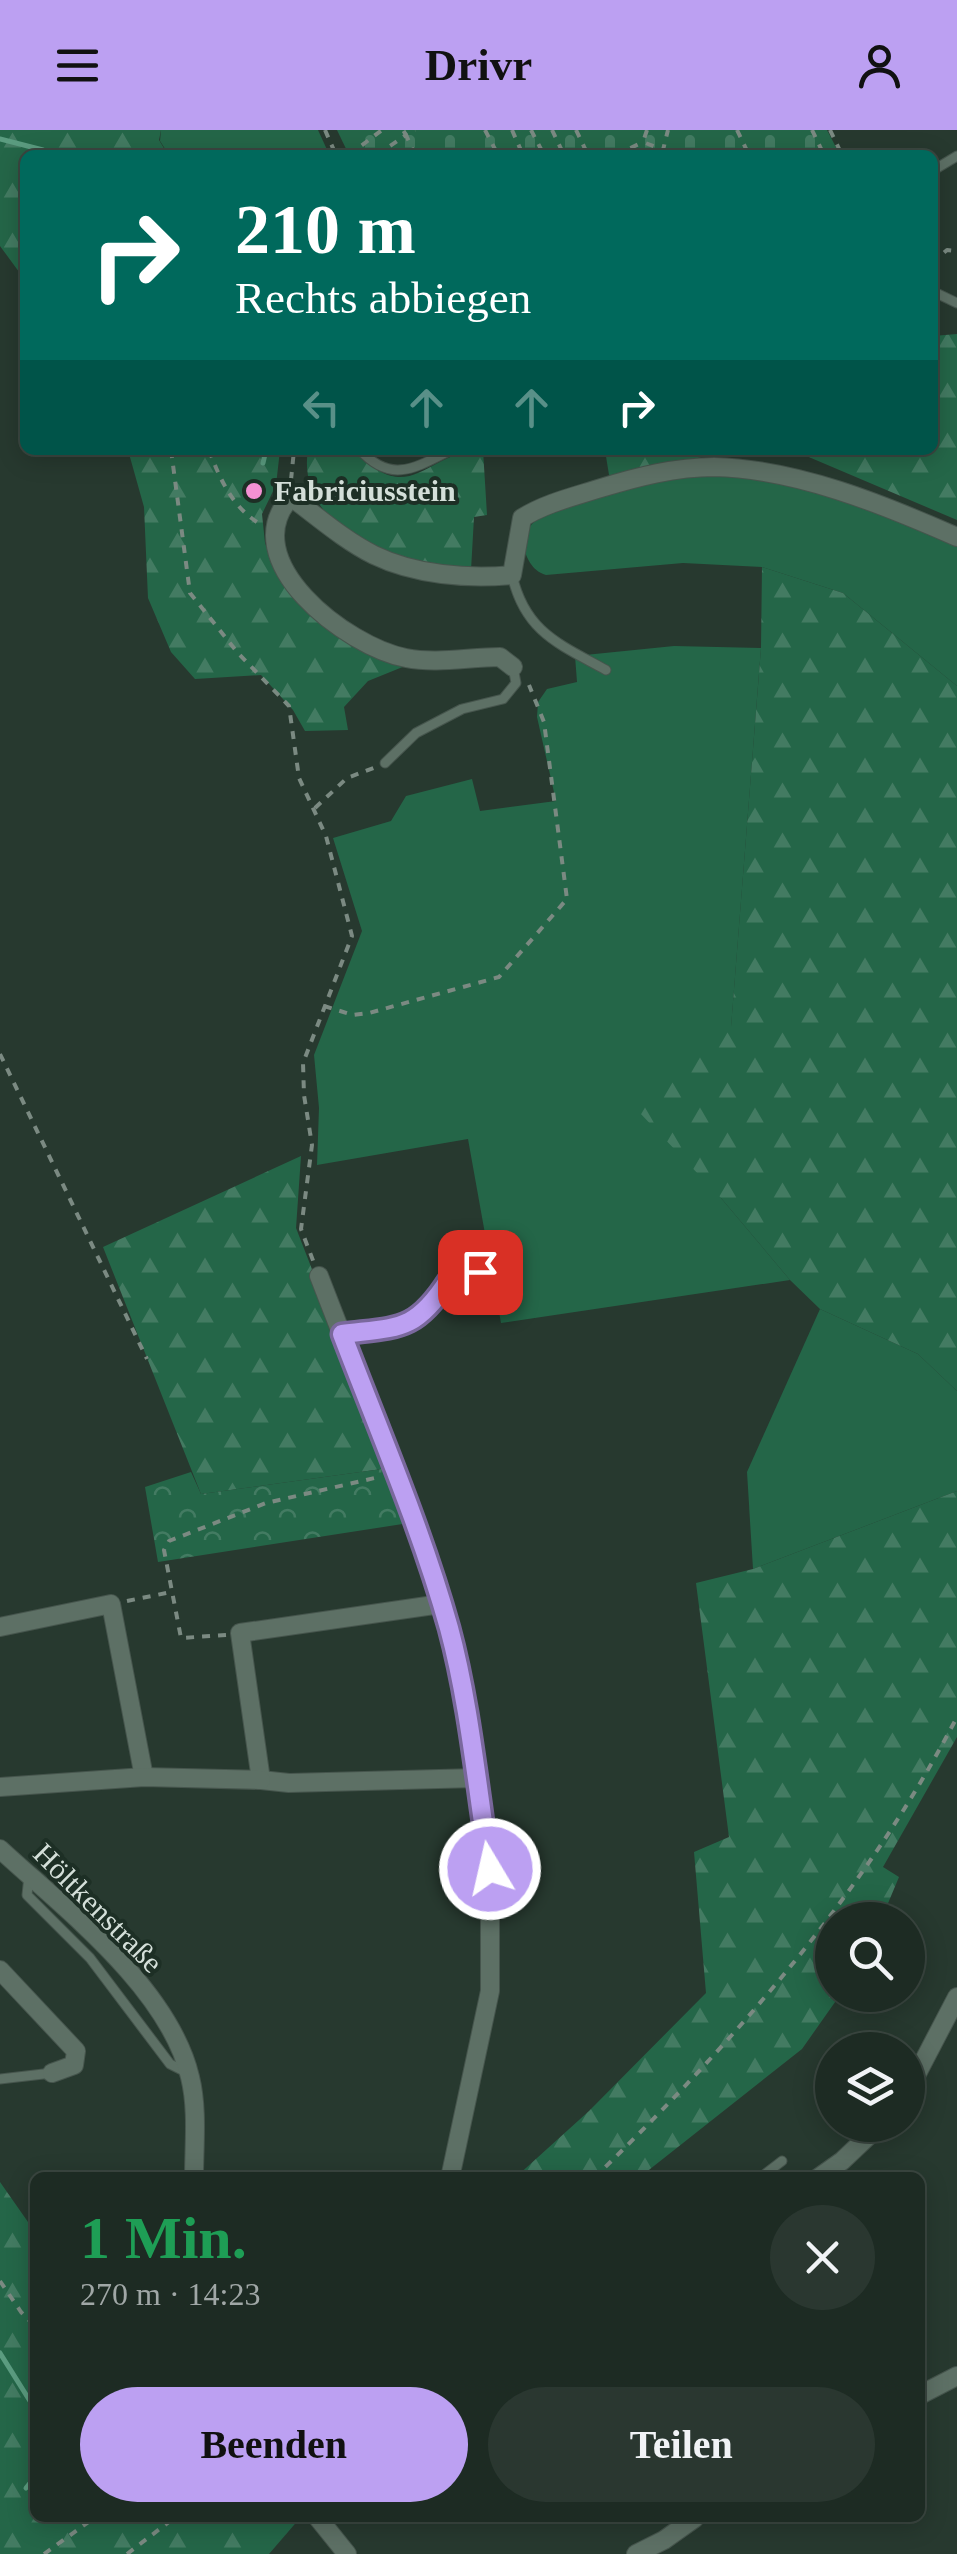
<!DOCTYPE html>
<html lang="de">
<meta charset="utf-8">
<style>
body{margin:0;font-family:"Times New Roman",serif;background:#2a3730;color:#f1f3f6;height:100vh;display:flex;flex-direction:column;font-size:38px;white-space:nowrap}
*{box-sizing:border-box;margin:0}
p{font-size:32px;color:#a0a7a6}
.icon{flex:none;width:55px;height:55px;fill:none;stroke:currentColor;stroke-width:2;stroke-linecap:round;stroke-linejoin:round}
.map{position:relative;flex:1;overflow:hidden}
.details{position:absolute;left:30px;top:2042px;width:895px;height:350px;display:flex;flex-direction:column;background:#1d2b23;border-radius:15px;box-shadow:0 5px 25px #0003,0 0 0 2px #3b4741}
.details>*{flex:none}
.guide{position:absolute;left:20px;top:20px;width:918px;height:305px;border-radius:15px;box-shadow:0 5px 25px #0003,0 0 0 2px #3b4741;background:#00695c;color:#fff;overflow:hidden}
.tools{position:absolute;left:815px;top:1772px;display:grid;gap:20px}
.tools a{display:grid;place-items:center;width:110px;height:110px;border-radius:50%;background:#1d2b23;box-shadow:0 5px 25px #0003,0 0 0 2px #3b4741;font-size:50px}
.pin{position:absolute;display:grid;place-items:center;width:85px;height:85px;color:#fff;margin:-42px;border-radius:20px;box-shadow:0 5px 15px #0006}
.me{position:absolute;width:110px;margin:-55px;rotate:351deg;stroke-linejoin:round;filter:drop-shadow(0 0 8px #0008)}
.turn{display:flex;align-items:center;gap:35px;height:210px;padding:0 50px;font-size:45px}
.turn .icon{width:130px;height:130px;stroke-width:2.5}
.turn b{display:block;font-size:70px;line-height:85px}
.lanes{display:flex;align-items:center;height:95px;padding:0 50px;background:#0003;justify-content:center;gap:50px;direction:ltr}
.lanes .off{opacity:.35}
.round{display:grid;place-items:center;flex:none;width:105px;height:105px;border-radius:52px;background:#2a3730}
.summary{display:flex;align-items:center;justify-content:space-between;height:170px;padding:0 50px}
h1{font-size:60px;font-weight:600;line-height:75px;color:#1e9e55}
.cta{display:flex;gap:20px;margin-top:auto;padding:20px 50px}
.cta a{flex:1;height:115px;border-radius:60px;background:#bca0f2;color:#111;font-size:40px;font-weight:600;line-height:115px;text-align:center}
.cta a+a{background:#2a3730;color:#f1f3f6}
header{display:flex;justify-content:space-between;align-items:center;height:130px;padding:0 50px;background:#bca0f2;color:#111;font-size:45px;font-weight:600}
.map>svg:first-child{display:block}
.green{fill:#246648}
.forest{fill:url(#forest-firs)}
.cemetery{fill:url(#cemetery-stones)}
.park{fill:url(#park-crowns)}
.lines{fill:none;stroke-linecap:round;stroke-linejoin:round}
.stream{stroke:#5b9c80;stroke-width:5}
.service-casing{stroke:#46554d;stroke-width:11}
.minor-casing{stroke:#46554d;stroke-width:20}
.path{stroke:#7b8a82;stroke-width:4;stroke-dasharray:8 8;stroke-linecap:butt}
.service{stroke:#5d7065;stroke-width:9}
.minor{stroke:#5d7065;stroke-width:18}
.route-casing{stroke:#7a689d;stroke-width:25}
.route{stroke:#bca0f2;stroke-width:18}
.poi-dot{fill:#f491d3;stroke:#1d2f25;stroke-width:4}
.labels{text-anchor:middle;stroke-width:8;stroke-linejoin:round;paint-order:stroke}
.poi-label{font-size:30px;font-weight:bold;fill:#d4dfd9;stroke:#1d2f25;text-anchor:start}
.street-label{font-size:30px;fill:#d4dfd9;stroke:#1d2f25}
</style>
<header><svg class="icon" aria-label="menu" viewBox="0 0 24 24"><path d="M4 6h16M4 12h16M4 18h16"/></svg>Drivr<svg class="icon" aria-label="person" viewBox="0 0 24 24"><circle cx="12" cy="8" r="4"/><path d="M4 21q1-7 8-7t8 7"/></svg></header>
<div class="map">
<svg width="957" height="2424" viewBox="0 0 957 2424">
<defs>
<pattern id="forest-firs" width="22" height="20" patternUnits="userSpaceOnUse" patternTransform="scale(2.5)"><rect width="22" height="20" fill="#246648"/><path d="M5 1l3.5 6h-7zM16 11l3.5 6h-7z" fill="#437b62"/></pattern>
<pattern id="cemetery-stones" width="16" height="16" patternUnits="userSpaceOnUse" patternTransform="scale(2.5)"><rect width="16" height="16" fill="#246648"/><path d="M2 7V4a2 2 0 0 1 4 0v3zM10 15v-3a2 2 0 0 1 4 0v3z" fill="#437b62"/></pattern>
<pattern id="park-crowns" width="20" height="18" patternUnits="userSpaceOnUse" patternTransform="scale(2.5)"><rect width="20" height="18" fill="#246648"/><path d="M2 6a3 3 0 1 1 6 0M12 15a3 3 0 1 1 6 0" fill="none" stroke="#437b62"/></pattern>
</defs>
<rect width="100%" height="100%" fill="#27392f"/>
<g class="green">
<path d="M 161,0 L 318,0 L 329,24 L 169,25 L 160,11 Z"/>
<path d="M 717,343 L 773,348 L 869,376 L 957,413 L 957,556 L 843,463 L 762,437 L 683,433 L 546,445 C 530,440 527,427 521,412 C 525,406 528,397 534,392 C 568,359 670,350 717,343 Z"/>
<path d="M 674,516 L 761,518 L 731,898 L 721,1068 L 790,1150 L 501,1193 L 468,1009 L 317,1035 L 319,978 L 314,925 L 362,801 L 333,708 L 391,691 L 406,666 L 472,649 L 480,681 L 556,671 L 537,587 L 538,572 L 547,559 L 577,552 L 575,526 Z"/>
<path d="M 820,1179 L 918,1224 L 957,1261 L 957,1361 L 753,1439 L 747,1342 Z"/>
</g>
<g class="forest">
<path d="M 0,0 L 161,0 L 159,10 L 168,25 L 25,25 L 25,150 L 0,116 Z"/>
<path d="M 957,204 L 957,390 L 797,322 L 781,320 L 932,320 L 933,206 Z"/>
<path d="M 128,320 L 280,320 L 276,355 L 262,384 L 265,413 L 274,437 L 296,469 L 334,505 L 410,534 L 368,551 L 344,577 L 348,600 L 305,601 L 293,580 L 261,545 L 195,549 L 171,522 L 148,468 L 144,377 Z"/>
<path d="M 308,320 L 355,320 C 411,381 426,320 483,320 L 487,385 L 474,387 L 471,440 C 447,436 417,436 393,427 C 347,410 299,374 308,320 Z"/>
<path d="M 605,320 L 728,320 L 610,351 Z"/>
<path d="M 762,437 L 843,463 L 957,556 L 957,1261 L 918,1224 L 820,1179 L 790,1150 L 721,1068 L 639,982 L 689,907 L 731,897 L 761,518 Z"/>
<path d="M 301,1026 L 296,1098 L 389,1338 L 201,1364 L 103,1117 Z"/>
<path d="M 957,1361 L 957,1607 L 883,1737 L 899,1747 L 881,1790 L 832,1790 L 832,1865 L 840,1865 L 802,1919 L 640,2047 L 516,2047 L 589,1981 L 706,1863 L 694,1722 L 729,1707 L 696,1453 L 753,1439 Z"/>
<path d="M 0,2052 L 35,2102 L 35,2388 L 300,2388 L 269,2424 L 0,2424 Z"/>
</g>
<path class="cemetery" d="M 337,0 L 827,0 L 840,25 L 349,25 Z"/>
<path class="park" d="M 389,1338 L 409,1393 L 158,1432 L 145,1357 L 191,1342 L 201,1364 Z"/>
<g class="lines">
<g class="stream">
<path d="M 0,9 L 43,20"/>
<path d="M 263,333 L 266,320"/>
<path d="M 0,2223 L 35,2279"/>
<path d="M 26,2358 L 35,2347"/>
</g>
<g class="service-casing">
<g id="service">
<path d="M 932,41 L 957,26"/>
<path d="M 932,161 L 957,173"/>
<path d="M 360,320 C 391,354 415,338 451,320"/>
<path d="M 512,445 C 525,502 559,514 606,540"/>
<path d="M 385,633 L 416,603 L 462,579 L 503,569 L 516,553 L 513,537"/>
<path d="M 342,1204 C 397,1197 415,1201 447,1151 L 481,1142"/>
<path d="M 29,1746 L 27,1765 L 90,1828 L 170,1934 L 188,1943"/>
<path d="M 0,1949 L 52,1943"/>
<path d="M 760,2048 L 782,2031"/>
</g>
</g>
<g class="minor-casing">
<g id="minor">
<path d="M 513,537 L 500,527 C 469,527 437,534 406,528 C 347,517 233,430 291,367 C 318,387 344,410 374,425 C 415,445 468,449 512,445 L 522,388 C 546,373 573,367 601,358 C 637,347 675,337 714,337 C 796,339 882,374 957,407"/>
<path d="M 319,1146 L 418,1401 L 448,1497 L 464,1566 L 490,1739 L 490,1861 L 450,2048"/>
<path d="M 441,1474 L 240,1503 L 261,1650 L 289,1653 L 476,1648"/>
<path d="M 0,1497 L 111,1474 L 144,1647"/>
<path d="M 0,1657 L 144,1647 L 261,1650"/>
<path d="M 0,1719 C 65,1779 169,1858 190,1947 C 198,1979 194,2015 194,2048"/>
<path d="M 0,1840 L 76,1921 L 74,1935 L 52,1943"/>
<path d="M 908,1961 L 957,1867"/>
<path d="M 818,2048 L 842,2031 L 880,1995"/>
<path d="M 920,2265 L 957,2246"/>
<path d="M 318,2388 L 347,2424"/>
<path d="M 636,2424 L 664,2410 L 695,2388"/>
</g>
</g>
<g class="path">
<path d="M 325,0 L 336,25"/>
<path d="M 485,0 L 498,25"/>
<path d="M 512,0 L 523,25"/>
<path d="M 531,0 L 544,25"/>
<path d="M 552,0 L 564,25"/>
<path d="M 576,0 L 588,25"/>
<path d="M 647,0 L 643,12 L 663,20 L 668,0"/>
<path d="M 737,0 L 749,25"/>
<path d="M 812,0 L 824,25"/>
<path d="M 830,0 L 842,25"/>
<path d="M 349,25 L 382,0"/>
<path d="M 377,25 L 406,5 L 403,0"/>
<path d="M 415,25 L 406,5 L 415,0"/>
<path d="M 616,25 L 643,12"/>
<path d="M 932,133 L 947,120 L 957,121"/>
<path d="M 171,320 L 190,463 L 237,522 L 289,576 L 299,648 L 326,706 L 352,806 L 303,933 L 304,965 L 312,1015 L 301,1099 L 314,1133"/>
<path d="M 209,320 C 220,349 232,377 260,394"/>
<path d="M 291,350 L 294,320"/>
<path d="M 315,678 L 347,648 L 376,637"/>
<path d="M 324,876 L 353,885 L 369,883 L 499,847 L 567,769 L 544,592 L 529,555"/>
<path d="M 0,924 L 147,1229"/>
<path d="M 127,1471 L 171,1462"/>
<path d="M 226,1505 L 181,1508 L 164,1420 L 169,1411 L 266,1373 L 379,1347"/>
<path d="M 594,2048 C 735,1911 866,1762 957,1587"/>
<path d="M 0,2151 L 21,2182 L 35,2196"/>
<path d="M 44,2424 L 94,2388"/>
<path d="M 127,2424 L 174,2388"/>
</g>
<use href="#service" class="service"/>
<use href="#minor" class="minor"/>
</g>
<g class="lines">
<g class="route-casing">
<path id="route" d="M 480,1142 L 448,1151 C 415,1202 398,1197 342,1204 C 379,1301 421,1398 449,1498 C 470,1576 477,1659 490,1739"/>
</g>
<use href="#route" class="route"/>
</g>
<circle class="poi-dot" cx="254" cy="361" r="10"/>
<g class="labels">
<g class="poi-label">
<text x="274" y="371">Fabriciusstein</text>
</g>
<g class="street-label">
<text transform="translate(98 1778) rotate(45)" y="10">Höltkenstraße</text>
</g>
</g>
</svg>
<div class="tools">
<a><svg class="icon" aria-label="search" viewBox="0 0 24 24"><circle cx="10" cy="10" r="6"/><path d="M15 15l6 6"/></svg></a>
<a><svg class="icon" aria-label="layers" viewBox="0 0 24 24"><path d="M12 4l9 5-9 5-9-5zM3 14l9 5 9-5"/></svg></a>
</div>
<div class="pin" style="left:480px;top:1142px;background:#d93025"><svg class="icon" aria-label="arrive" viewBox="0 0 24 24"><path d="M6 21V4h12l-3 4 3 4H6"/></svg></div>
<svg class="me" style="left:490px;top:1739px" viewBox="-20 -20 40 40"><circle r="17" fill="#bca0f2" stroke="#fff" stroke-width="3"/><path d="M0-11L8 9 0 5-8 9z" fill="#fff"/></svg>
<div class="guide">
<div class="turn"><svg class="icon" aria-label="right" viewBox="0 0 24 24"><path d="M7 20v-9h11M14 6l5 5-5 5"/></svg><div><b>210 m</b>Rechts abbiegen</div></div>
<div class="lanes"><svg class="icon off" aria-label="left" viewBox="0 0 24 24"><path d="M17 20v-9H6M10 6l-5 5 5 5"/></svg><svg class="icon off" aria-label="ahead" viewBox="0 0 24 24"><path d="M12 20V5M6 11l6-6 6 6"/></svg><svg class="icon off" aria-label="ahead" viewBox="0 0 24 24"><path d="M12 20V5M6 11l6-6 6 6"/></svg><svg class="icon" aria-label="right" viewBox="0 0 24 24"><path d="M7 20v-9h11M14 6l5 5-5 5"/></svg></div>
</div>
<section class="details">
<div class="summary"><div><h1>1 Min.</h1><p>270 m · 14:23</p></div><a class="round"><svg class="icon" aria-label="close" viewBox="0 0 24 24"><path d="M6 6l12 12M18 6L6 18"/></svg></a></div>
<div class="cta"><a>Beenden</a><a>Teilen</a></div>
</section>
</div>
